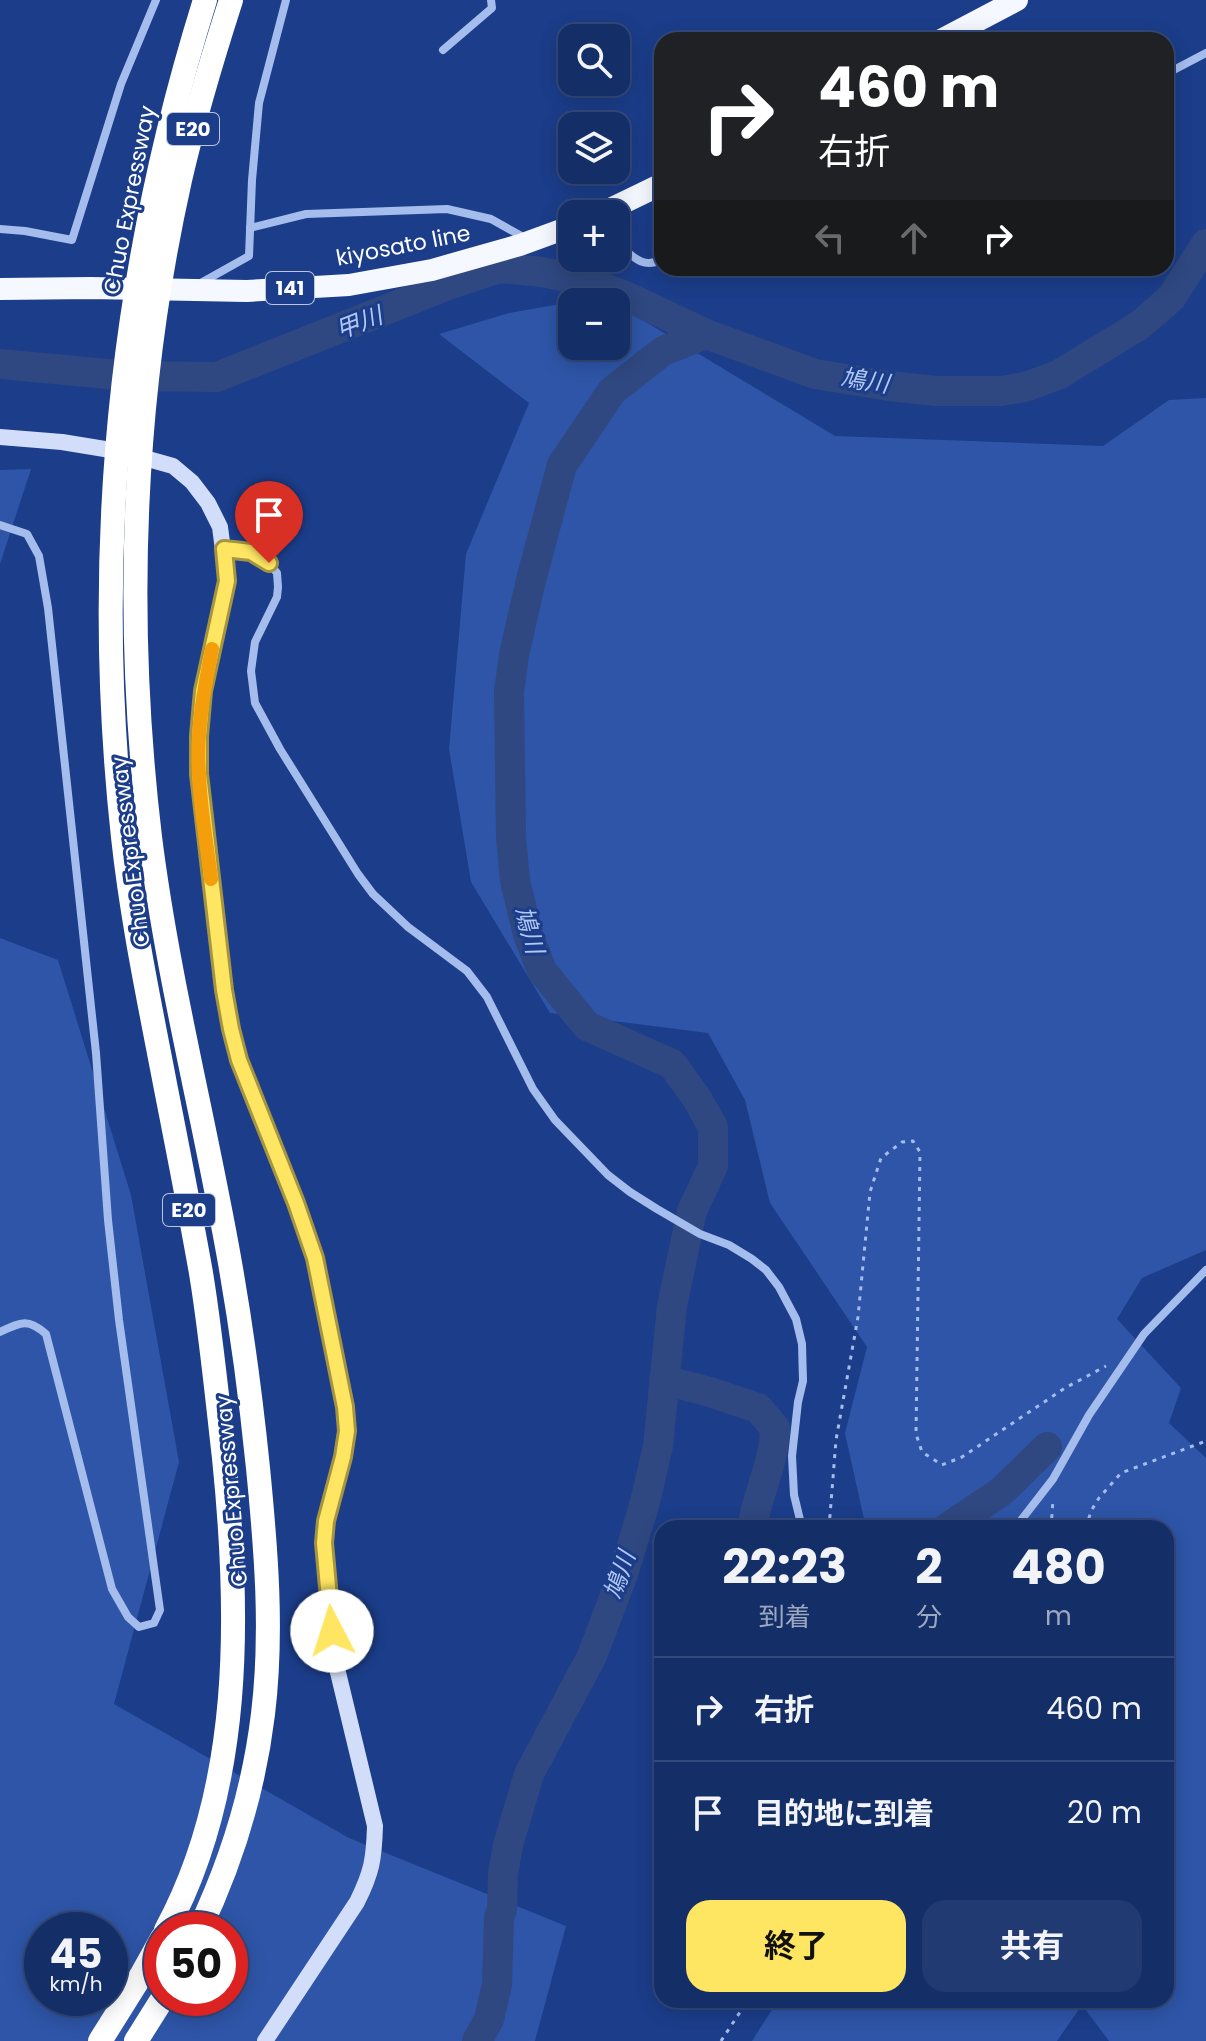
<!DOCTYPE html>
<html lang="ja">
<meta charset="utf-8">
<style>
body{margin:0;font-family:Poppins,"Noto Sans JP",sans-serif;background:#213a71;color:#f1f3f6;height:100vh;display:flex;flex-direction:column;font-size:30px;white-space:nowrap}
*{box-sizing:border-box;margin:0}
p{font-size:26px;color:#9da8c0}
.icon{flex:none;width:44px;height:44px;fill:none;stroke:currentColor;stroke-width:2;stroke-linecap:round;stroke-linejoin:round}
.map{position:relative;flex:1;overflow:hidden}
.sheet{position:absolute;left:654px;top:1520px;width:520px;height:488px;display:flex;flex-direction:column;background:#142e68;border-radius:24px;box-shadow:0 4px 20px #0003,0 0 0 2px #334a7c}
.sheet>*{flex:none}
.guide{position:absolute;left:654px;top:32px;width:520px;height:244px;border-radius:24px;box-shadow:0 4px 20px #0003,0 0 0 2px #334a7c;background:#202124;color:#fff;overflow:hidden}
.buttons{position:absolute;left:558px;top:24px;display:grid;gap:16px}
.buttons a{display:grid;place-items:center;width:72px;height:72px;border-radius:16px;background:#142e68;box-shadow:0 4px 20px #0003,0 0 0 2px #334a7c;font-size:40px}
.speed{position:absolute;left:24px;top:1912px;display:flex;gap:16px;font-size:40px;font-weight:700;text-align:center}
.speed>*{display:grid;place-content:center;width:104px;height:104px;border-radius:50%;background:#142e68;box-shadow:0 4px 20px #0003,0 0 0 2px #334a7c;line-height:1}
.speed small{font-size:20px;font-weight:400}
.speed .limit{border:12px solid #d22;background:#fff;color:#111}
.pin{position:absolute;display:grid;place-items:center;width:68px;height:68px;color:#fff;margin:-82px -34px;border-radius:50% 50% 50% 0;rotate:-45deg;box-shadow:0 0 8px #0007}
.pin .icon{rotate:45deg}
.me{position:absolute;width:88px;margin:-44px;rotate:355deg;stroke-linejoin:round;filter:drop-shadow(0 0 6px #0008)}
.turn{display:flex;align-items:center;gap:28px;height:168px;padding:0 32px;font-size:36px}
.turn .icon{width:104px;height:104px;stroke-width:2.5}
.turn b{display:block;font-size:56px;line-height:68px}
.lanes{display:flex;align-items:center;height:76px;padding:0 32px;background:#0003;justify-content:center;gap:40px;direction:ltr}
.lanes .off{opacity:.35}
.eta{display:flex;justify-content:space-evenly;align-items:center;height:136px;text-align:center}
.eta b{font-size:48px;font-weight:700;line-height:56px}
.action{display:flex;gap:16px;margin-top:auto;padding:16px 32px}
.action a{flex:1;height:92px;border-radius:24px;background:#fee562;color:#111;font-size:32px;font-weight:700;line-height:92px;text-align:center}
.action a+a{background:#213a71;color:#f1f3f6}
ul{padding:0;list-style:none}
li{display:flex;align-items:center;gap:24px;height:104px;padding:0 32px;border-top:2px solid #334a7c}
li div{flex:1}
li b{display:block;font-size:30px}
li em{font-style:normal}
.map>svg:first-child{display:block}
.green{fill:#2e55a8;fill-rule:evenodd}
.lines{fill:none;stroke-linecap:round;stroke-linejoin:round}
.river{stroke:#2f4881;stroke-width:30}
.path{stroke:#a5bded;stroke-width:3;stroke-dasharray:4 6;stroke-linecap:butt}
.minor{stroke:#a5bded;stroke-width:8}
.secondary{stroke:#d2def9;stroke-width:16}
.trunk{stroke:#f5f8ff;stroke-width:22}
.motorway{stroke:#fff;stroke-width:24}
.route-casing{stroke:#a59540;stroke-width:20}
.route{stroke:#fee562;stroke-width:14}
.slow{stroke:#f59e0b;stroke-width:14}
.labels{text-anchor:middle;stroke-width:6;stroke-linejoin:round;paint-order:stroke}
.shield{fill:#1b3d8a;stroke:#bbc5dc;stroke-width:2}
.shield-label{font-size:20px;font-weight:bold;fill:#fff}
.street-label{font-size:22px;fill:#fff;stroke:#1b3d8a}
.water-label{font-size:24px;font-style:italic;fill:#b1c7f4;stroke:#1b3d8a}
</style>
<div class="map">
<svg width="1206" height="2041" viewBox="0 0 1206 2041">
<rect width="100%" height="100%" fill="#1b3d8a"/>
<g class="green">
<path d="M 572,302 L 572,346 L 616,346 L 616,304 L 835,436 L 1103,446 L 1169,400 L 1206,398 L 1206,1250 L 1142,1278 L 1117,1319 L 1181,1388 L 1169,1423 L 1206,1458 L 1206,2041 L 1109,2041 L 1082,2005 L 1057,2041 L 752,2041 L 778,2000 L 1166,2000 L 1166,1528 L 866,1528 L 845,1433 L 867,1347 L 770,1203 L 745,1100 L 708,1033 L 550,1013 L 471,882 L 449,749 L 466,554 L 529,403 L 439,334 L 509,313 Z"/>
<path d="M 31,469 L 0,564 L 0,470 Z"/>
<path d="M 0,938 L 58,960 L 131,1195 L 179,1462 L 114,1704 L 349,1838 L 566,1926 L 535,2041 L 0,2041 ZM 42,1930 L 110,1930 L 110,1998 L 42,1998 ZM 162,1930 L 230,1930 L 230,1998 L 162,1998 Z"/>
</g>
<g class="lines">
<g class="river">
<path d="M 0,364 L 129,376 L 217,377 L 448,285 L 500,268 L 542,272 L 586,281 L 628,297 L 706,334 L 815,374 L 889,386 L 936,391 L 1001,391 L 1025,387 L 1058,375 L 1140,325 L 1171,298 L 1206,244"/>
<path d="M 664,1380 L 710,1392 L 758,1408 L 775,1428 C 775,1462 757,1494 752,1528"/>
<path d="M 947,1528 L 1002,1491 L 1047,1447"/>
<path d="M 477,2041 L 489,2019 L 497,1985 L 499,1918 L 502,1909 L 503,1874 L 508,1845 L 529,1774 L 592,1656 L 623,1574 L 644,1506 L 658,1446 L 672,1306 L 692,1211 L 713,1166 L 713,1127 L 696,1097 L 672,1064 L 587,1026 L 542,971 L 528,934 L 515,881 L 511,837 L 509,692 L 514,655 L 531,580 L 562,465 L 612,391 L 663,351 L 706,334"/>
</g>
<g class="path">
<path d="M 829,1528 L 836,1440 L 858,1317 L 870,1192 L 881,1158 L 902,1142 L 913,1141 L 920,1152 L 916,1434 L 922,1452 L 942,1465 L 962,1457 L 1065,1388 L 1106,1366"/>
<path d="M 1051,1528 L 1053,1500"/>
<path d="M 1086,1528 L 1091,1511 L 1099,1498 L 1121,1473 L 1206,1441"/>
<path d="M 721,2041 L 748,2000"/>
</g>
<g class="minor">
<path d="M 443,50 L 492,8 L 491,0"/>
<path d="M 1166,74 L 1206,53"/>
<path d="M 250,228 L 306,214 L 447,209 L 491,219 L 525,238"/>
<path d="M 0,229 L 25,231 L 72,240 L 121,84 L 156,0"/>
<path d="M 616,242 C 631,254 642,271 662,259"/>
<path d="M 199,284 L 249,256 L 252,180 L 259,103 L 286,0"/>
<path d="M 0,525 L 27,534 L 39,556 L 48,608 L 96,1053 L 108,1220 L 119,1320 L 160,1610 L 154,1623 L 139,1627 L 128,1617 L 112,1589 L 46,1334 C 28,1318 21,1322 0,1332"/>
<path d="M 224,549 L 251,552 L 269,563 L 277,573 L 278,587 L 277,597 L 255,642 L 251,671 L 255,703 L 280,749 L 358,874 L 373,894 L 408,927 L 467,971 L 487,997 L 533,1089 L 555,1120 L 608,1175 L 630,1192 L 657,1209 L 700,1234 L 729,1245 L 752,1259 L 766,1270 L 779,1287 L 796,1319 L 802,1344 L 803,1381 L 798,1402 L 792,1456 L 794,1495 L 802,1528"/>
<path d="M 1015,1528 L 1053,1479 L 1089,1415 L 1144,1334 L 1206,1270"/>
</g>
<path class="secondary" d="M 0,437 L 62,442 L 123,452 L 173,466 L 192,482 L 208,503 L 220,527 L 227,581 L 203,691 L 199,736 L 199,774 L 224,990 L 231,1029 L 239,1060 L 296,1203 L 315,1258 L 345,1407 L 347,1431 L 343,1457 L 326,1521 L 324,1543 L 335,1660 L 375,1826 C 374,1859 372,1872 357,1902 L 265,2041"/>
<g class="trunk">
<path d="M 941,40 L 1017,0"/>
<path d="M 600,214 L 662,184"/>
<path d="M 0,289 L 91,288 L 247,291 L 349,285 L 432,270 L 520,245 L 572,226"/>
</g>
<g class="motorway">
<path d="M 166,1930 C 243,1788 240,1614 224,1458 C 217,1397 211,1334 201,1273 C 190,1211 178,1150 166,1089 C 150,1005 132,921 123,837 C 92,553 120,272 205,0"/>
<path d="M 199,1930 C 232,1861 254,1789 263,1714 C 273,1632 266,1549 258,1468 C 251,1399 242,1331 230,1263 C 205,1121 168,980 150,837 C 124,619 132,394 180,180 C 194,119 212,59 231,0"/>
<path d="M 100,2041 L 142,1974 L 162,1938"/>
<path d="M 136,2041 L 163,1998"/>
</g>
</g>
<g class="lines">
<g class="route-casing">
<path id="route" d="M 269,563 L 251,552 L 224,549 L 227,581 L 203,691 L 199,736 L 199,774 L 224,990 L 231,1029 L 239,1060 L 296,1203 L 315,1258 L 345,1407 L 347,1431 L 343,1457 L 326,1521 L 324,1543 L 332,1631"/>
</g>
<use href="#route" class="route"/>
<path class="slow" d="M 211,879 C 207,844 200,808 199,773 C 196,731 204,690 212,649"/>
</g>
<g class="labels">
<g class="shield">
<rect x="167" y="113" width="52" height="32" rx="6"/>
<rect x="266" y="272" width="48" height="32" rx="6"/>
<rect x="163" y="1194" width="52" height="32" rx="6"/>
</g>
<g class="shield-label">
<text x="193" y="136">E20</text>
<text x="290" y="295">141</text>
<text x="189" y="1217">E20</text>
</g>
<g class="street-label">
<text transform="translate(129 200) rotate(-79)" y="8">Chuo Expressway</text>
<text transform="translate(403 245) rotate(-11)" y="8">kiyosato line</text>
<text transform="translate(130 852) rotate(-97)" y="8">Chuo Expressway</text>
<text transform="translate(231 1491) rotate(-95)" y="8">Chuo Expressway</text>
</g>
<g class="water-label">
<text transform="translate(359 323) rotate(-21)" y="8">甲川</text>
<text transform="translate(865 381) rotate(8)" y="8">鳩川</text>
<text transform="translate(529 930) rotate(74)" y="8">鳩川</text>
<text transform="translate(620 1575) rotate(-71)" y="8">鳩川</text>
</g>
</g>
</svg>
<div class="buttons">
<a><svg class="icon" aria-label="search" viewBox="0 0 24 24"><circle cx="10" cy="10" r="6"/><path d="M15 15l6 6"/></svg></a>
<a><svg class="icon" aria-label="layers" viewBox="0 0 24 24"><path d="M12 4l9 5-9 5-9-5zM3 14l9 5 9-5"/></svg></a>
<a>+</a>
<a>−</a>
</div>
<div class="speed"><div>45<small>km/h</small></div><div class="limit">50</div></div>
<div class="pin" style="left:269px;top:563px;background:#d93025"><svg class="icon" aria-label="arrive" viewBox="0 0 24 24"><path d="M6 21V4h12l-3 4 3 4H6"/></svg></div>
<svg class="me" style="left:332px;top:1631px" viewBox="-20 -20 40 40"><circle r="19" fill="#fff"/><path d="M0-13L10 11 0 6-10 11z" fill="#fee562"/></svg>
<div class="guide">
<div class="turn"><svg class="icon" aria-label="right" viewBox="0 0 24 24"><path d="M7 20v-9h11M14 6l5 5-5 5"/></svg><div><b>460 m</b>右折</div></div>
<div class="lanes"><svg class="icon off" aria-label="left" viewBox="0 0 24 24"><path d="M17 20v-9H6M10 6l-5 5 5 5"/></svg><svg class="icon off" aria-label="ahead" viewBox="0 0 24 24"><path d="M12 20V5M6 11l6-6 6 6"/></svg><svg class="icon" aria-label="right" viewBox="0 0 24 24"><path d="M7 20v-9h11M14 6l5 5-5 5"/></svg></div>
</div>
<section class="sheet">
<div class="eta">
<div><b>22:23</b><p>到着</p></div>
<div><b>2</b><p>分</p></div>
<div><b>480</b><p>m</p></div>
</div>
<ul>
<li><svg class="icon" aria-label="right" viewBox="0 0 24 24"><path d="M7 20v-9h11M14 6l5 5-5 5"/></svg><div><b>右折</b></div><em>460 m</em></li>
<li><svg class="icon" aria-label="arrive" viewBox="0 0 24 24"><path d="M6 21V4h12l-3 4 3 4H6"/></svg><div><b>目的地に到着</b></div><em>20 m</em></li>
</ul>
<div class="action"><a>終了</a><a>共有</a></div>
</section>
</div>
